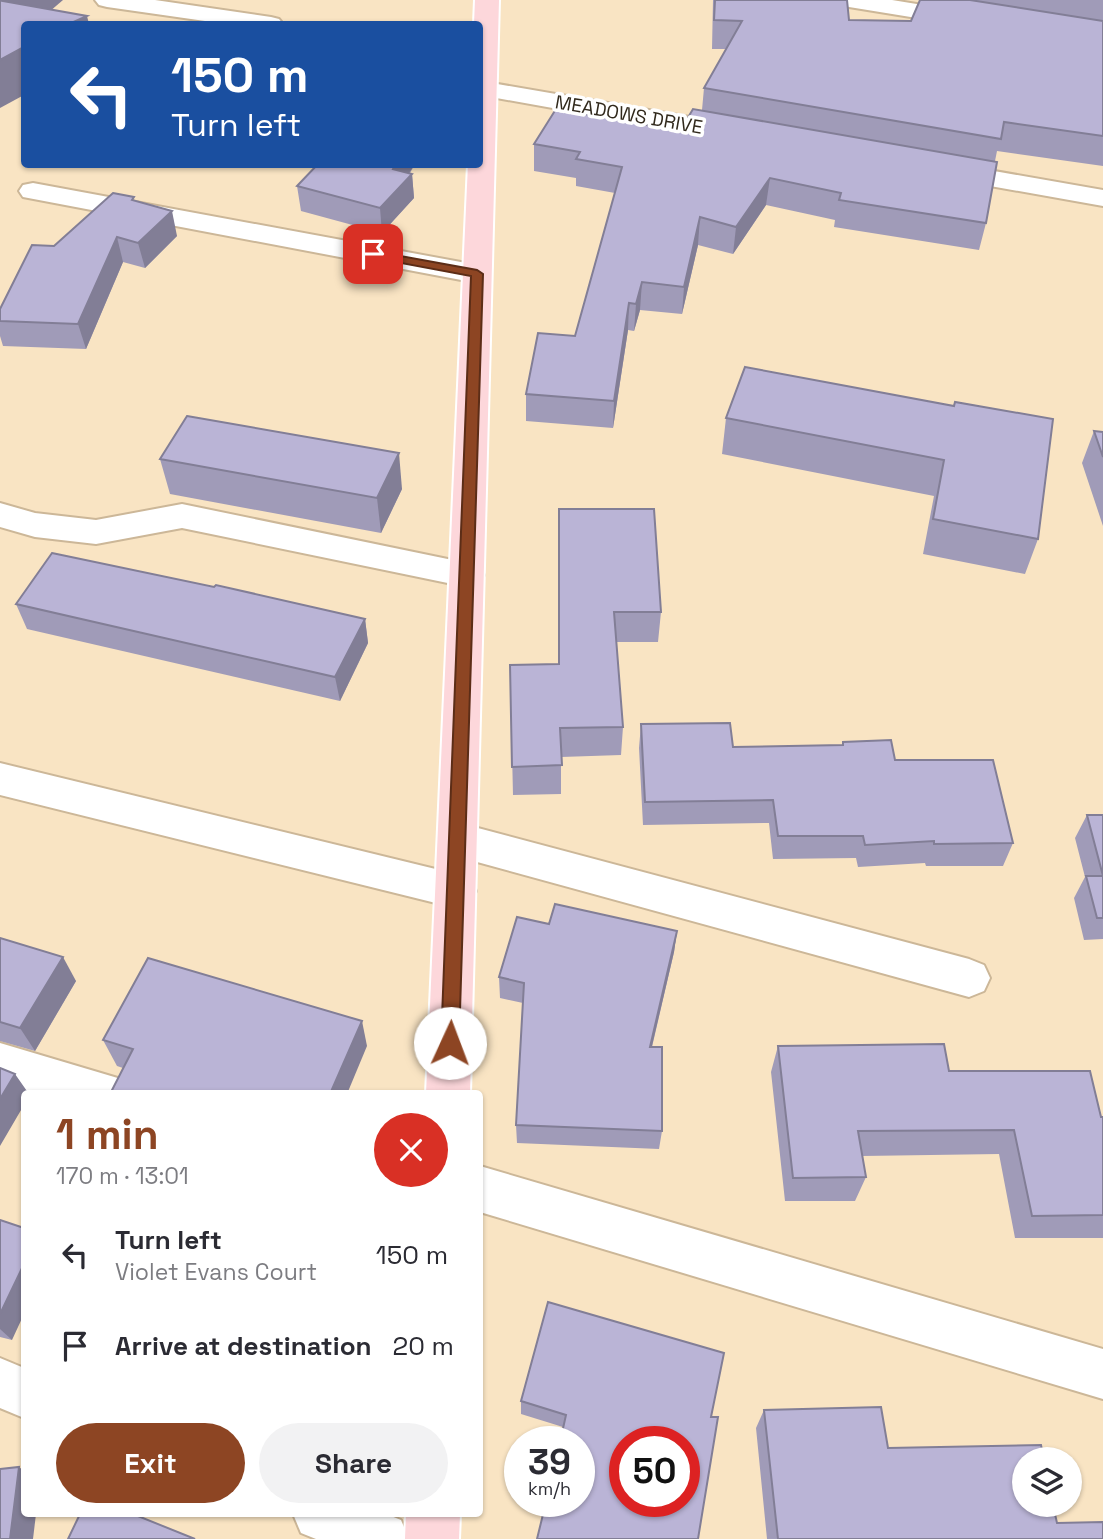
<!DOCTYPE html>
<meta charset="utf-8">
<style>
body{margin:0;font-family:"Space Grotesk",sans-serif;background:#f2f2f3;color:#2b2b33;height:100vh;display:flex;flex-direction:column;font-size:26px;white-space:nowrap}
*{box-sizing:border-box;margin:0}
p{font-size:23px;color:#7c7c81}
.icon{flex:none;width:38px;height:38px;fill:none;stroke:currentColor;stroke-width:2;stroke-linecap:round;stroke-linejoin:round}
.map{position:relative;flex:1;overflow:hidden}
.sheet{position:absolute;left:21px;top:1090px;width:462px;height:427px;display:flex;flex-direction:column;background:#fff;border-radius:7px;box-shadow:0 2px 5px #0004}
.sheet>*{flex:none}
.banner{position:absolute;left:21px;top:21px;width:462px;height:147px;border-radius:7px;box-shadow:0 2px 5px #0004;background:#1a4fa0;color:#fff;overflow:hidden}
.controls{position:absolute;left:1012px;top:1447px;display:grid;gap:14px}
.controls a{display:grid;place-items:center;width:70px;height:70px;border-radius:50%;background:#fff;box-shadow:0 2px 5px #0004;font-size:35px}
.speed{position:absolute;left:504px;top:1426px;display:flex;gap:14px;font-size:35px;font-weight:700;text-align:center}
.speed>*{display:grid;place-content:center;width:91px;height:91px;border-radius:50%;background:#fff;box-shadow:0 2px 5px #0004;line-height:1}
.speed small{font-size:18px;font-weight:400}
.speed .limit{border:10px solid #d22;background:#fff;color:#111}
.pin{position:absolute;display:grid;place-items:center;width:60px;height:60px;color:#fff;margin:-30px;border-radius:14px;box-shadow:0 4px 10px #0006}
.me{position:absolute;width:77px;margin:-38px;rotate:2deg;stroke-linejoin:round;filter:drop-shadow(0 0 5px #0008)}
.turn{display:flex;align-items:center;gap:24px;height:147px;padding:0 35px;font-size:32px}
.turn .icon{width:91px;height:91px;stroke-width:2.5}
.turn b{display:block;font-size:49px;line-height:60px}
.round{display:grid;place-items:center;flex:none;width:74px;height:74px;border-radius:37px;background:#f2f2f3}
.headline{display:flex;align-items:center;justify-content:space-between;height:119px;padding:0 35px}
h1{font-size:42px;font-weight:700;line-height:52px;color:#8d4523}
.primary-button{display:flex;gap:14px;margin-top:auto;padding:14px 35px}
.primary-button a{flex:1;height:80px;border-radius:42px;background:#8d4523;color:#fff;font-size:28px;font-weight:700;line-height:80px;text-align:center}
.primary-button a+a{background:#f2f2f3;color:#2b2b33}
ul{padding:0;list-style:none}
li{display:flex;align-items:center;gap:21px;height:91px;padding:0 35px}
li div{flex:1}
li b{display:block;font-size:26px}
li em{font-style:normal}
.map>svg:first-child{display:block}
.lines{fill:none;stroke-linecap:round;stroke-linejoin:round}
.minor-casing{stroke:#ccb798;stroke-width:4}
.major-casing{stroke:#fff;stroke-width:4}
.minor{fill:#fff;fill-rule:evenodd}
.major{fill:#fdd7db;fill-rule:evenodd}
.wall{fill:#a09bb8}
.shaded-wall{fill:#827e96}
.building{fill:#bab4d6;stroke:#827e96;stroke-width:2;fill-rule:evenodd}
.route{fill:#8d4523;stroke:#5c2d17;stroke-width:2}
.labels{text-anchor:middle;stroke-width:7;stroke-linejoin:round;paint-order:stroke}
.far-street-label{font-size:19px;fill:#31291c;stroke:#fff}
</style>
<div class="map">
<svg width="1103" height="1539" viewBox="0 0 1103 1539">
<rect width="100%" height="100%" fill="#f9e4c3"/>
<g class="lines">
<g class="minor-casing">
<g id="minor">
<path d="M 95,0 L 155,0 L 271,17 L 279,19 L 283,24 L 226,24 L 107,7 L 99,5 Z"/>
<path d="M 837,0 L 892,0 L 966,12 L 974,14 L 978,19 L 974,24 L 966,26 L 849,7 L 841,5 Z"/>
<path d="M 486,82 L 736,125 L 745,128 L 749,133 L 745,138 L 736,141 L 480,95 L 480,83 Z"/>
<path d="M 943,162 L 1103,190 L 1103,206 L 934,176 L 930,170 L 934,164 Z"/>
<path d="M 33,183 L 477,265 L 487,268 L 491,274 L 487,280 L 477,283 L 23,197 L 19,191 L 23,185 Z"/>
<path d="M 0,503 L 35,513 L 96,520 L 182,504 L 467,563 L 479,566 L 484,575 L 479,584 L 467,587 L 182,528 L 96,544 L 35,537 L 0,527 Z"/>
<path d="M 0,763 L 456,874 L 470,879 L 476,891 L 470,903 L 456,908 L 0,795 Z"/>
<path d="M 459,823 L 969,959 L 984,965 L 990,978 L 984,991 L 969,997 L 459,857 L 445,852 L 439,840 L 445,828 Z"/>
<path d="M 0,1043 L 121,1079 L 127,1094 L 34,1094 L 0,1083 Z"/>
<path d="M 480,1166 L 1103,1349 L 1103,1399 L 480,1212 Z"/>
<path d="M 0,1358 L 24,1368 L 24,1418 L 0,1408 Z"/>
<path d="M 293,1514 L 386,1514 L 401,1520 L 409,1539 L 316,1539 L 301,1533 Z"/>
</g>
</g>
<g class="major-casing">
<g id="major">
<path d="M 475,0 L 499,0 L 470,1094 L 426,1094 L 468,164 L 480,164 L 480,24 L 474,24 Z"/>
<path d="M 406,1514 L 460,1514 L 459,1539 L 405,1539 Z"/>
</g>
</g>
<use href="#minor" class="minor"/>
<use href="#major" class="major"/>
</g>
<g class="wall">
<path d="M 713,0 L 847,0 L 849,20 L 911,21 L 920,0 L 1103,0 L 1103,166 L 997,151 L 995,161 L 986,223 L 979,250 L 834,227 L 835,220 L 766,205 L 733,254 L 698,245 L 682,314 L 640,310 L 634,331 L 628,330 L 613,428 L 526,421 L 526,394 L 575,336 L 615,193 L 576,186 L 576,178 L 534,171 L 534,144 L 680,131 L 702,110 L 704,88 L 726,49 L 712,49 Z"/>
<path d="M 306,164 L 415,164 L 410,173 L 412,174 L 414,198 L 382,233 L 301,211 L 297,186 L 316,167 Z"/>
<path d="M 135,201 L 177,236 L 145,268 L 123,262 L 86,349 L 3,346 L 0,336 L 0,309 L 54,246 Z"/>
<path d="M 954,406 L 1038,539 L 1025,574 L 923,554 L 934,496 L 722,454 L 726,418 Z"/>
<path d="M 1094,431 L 1103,432 L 1103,526 L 1082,463 Z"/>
<path d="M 160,459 L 402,489 L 381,533 L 170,494 Z"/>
<path d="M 559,509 L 661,612 L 658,642 L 616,642 L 623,727 L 621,755 L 561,757 L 561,794 L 513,795 L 510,665 L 559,664 Z"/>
<path d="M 214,587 L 365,619 L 368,643 L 340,701 L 27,629 L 16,604 Z"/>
<path d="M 641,724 L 733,747 L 842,745 L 843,742 L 895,760 L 1013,843 L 1003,866 L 926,866 L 925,863 L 858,867 L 856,858 L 773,859 L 769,823 L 643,825 L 639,748 Z"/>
<path d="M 1087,815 L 1103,815 L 1103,939 L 1084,940 L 1074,898 L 1085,877 L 1075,838 Z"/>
<path d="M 549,924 L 677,931 L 674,952 L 652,1047 L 662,1131 L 659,1149 L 517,1143 L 516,1125 L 523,1003 L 500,998 L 499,977 Z"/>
<path d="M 0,938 L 76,981 L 35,1051 L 0,1041 Z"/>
<path d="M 103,1040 L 367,1046 L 123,1068 L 117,1066 Z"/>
<path d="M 778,1046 L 949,1071 L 1103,1117 L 1103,1238 L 1015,1238 L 999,1154 L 862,1156 L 866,1177 L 855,1201 L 785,1201 L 771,1072 Z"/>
<path d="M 0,1220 L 12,1340 L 0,1337 Z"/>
<path d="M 724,1353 L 563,1427 L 521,1414 L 521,1401 Z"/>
<path d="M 764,1410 L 888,1448 L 1057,1523 L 1103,1539 L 767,1539 L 756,1428 Z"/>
</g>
<g class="shaded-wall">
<path d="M 5,0 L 63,0 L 35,24 L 3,1 Z"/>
<path d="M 87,16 L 89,24 L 69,24 Z"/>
<path d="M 24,47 L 24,95 L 0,108 L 0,60 Z"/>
<path d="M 396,164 L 415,164 L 401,185 L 412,174 L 414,198 L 382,233 L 380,208 L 393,169 Z"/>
<path d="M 770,178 L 766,205 L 733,254 L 736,227 Z"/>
<path d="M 172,211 L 177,236 L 145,268 L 138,243 Z"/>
<path d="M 700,217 L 698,245 L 682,314 L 684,287 Z"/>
<path d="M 117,237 L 123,262 L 86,349 L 78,324 Z"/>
<path d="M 642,282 L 640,310 L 634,331 L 636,304 Z"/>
<path d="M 629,303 L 628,330 L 613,428 L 614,401 Z"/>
<path d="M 399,453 L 402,489 L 381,533 L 377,498 Z"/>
<path d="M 365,619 L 368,643 L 340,701 L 335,677 Z"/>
<path d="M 677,931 L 674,952 L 647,1067 L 650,1047 Z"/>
<path d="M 63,957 L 76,981 L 35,1051 L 20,1028 Z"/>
<path d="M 362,1021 L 367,1046 L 347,1094 L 330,1094 Z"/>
<path d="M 15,1074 L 29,1094 L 24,1094 L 24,1105 L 0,1146 L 0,1099 Z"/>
<path d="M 24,1264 L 24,1314 L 12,1340 L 0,1329 L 0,1314 Z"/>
<path d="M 19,1467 L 24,1471 L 24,1514 L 36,1514 L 33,1539 L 10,1539 Z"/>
</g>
<g class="building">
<path d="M 0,0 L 5,0 L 3,1 L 87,16 L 69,24 L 24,24 L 24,47 L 0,60 Z"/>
<path d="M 715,0 L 847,0 L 849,20 L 911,21 L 920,0 L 970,0 L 1103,21 L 1103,136 L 1004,122 L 1001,139 L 704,88 L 742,21 L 714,20 Z"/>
<path d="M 556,109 L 680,131 L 693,109 L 997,162 L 986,223 L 839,200 L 841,193 L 770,178 L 736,227 L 700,217 L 684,287 L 642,282 L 636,304 L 629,303 L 614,401 L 526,394 L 538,333 L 575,336 L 622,167 L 576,159 L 580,152 L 534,144 Z"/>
<path d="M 318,164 L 396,164 L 393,169 L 412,174 L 380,208 L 297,186 Z"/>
<path d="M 113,193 L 134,197 L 132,200 L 172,211 L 138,243 L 117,237 L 78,324 L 0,321 L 0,309 L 32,245 L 54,246 Z"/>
<path d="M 745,367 L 954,406 L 955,402 L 1053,419 L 1038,539 L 933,519 L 944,460 L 726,418 Z"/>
<path d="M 187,416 L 399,453 L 377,498 L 160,459 Z"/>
<path d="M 1094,431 L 1103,432 L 1103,457 Z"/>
<path d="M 559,509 L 654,509 L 661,612 L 614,612 L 623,727 L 560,728 L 562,765 L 512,767 L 510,665 L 559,664 Z"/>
<path d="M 52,553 L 214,587 L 216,585 L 365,619 L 335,677 L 16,604 Z"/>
<path d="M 730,723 L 733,747 L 843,745 L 843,742 L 891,740 L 895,760 L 993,760 L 1013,843 L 934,844 L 934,841 L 865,845 L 863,836 L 778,836 L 773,800 L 645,802 L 641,724 Z"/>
<path d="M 1087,815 L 1103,815 L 1103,918 L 1097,918 L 1086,876 L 1103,876 Z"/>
<path d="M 555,904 L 677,931 L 650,1047 L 662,1047 L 662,1131 L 516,1125 L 524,983 L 499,977 L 517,917 L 549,924 Z"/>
<path d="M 0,938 L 63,957 L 20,1028 L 0,1022 Z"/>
<path d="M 148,958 L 362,1021 L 330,1094 L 110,1094 L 133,1049 L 103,1040 Z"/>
<path d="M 944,1044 L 949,1071 L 1090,1071 L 1101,1117 L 1103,1117 L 1103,1215 L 1032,1216 L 1014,1130 L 858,1131 L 866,1177 L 793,1178 L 778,1046 Z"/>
<path d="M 0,1068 L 15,1074 L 0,1099 Z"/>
<path d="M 0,1220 L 24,1228 L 24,1264 L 0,1314 Z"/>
<path d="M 548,1302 L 724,1353 L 711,1417 L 718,1417 L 698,1539 L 537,1539 L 546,1502 L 579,1502 L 579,1442 L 560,1442 L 566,1415 L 521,1401 ZM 625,1442 L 684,1442 L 684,1502 L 625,1502 Z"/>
<path d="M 881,1407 L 888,1448 L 1041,1445 L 1044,1460 L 1024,1460 L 1024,1505 L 1053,1505 L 1057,1523 L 1103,1522 L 1103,1539 L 778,1539 L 764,1410 Z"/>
<path d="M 19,1467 L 10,1539 L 0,1539 L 0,1469 Z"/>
<path d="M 80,1514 L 133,1514 L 195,1539 L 68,1539 Z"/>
</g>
<path class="route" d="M 373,251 L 477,270 L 483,274 L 459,1043 L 457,1049 L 450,1051 L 444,1049 L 441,1043 L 471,276 L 369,257 L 369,252 Z"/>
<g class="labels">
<g class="far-street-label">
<text transform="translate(629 114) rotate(10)" y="7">MEADOWS DRIVE</text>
</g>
</g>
</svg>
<div class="controls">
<a><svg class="icon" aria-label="layers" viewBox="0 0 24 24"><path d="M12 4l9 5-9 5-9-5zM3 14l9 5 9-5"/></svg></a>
</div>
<div class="speed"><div>39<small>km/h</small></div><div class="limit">50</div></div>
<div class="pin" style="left:373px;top:254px;background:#d93025"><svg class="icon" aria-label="arrive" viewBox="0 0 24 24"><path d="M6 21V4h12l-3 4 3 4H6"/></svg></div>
<svg class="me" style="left:450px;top:1043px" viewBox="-20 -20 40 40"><circle r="19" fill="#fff"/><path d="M0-13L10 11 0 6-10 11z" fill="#8d4523"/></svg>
<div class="banner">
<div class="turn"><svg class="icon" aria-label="left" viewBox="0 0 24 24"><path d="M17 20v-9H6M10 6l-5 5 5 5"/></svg><div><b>150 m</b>Turn left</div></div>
</div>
<section class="sheet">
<div class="headline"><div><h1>1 min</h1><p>170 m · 13:01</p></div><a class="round" style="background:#d93025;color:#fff"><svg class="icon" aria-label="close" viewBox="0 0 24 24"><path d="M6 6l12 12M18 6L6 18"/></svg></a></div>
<ul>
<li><svg class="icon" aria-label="left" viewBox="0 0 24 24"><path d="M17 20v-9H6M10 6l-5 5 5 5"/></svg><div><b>Turn left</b><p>Violet Evans Court</p></div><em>150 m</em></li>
<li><svg class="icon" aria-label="arrive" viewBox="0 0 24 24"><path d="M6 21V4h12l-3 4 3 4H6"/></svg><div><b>Arrive at destination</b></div><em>20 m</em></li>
</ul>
<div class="primary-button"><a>Exit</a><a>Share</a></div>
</section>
</div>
